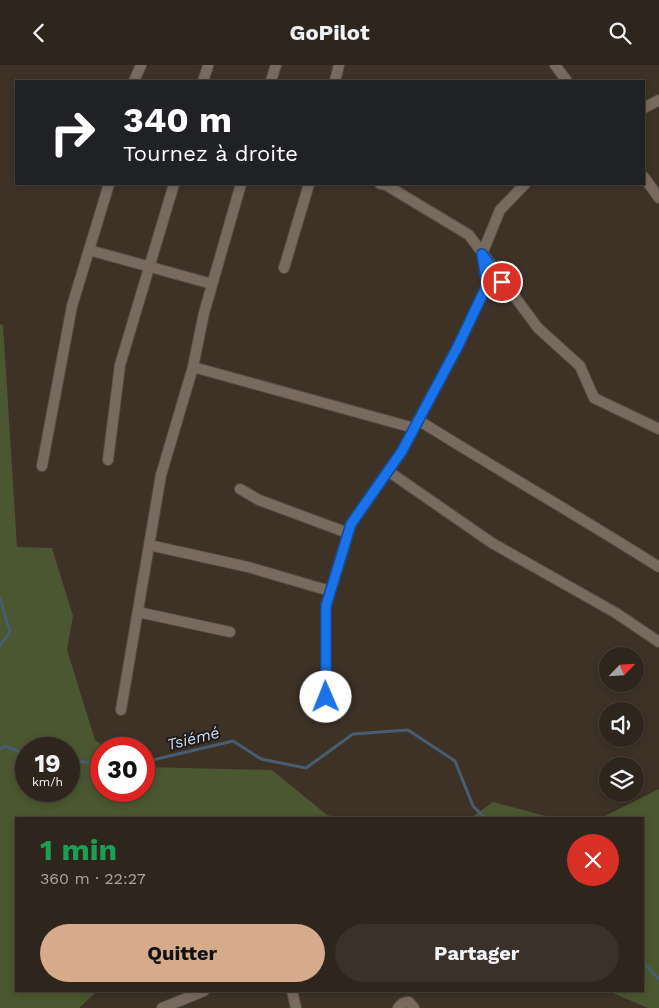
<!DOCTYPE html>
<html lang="fr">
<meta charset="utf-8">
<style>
body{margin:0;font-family:"Work Sans",sans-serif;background:#3a322a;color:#f1f3f6;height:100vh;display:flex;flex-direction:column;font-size:19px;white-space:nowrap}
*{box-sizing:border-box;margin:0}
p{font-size:16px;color:#a7a5a4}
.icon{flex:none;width:28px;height:28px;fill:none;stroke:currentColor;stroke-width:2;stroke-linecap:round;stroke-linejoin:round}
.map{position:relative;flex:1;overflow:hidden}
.panel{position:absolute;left:15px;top:752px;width:629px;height:175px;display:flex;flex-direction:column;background:#2e261d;border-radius:0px;box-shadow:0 2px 8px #0003,0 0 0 1px #49433b}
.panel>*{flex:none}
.banner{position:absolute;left:15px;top:15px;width:630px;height:105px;border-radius:0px;box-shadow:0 2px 8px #0003,0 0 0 1px #49433b;background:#202124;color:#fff;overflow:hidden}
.needle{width:32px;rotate:65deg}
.buttons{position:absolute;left:599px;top:582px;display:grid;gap:10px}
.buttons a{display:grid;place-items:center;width:45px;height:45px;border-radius:50%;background:#2e261d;box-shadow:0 2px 8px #0003,0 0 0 1px #49433b;font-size:25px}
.speed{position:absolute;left:15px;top:672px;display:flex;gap:10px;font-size:25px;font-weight:700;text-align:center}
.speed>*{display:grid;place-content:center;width:65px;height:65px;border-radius:50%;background:#2e261d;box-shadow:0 2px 8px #0003,0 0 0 1px #49433b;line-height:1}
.speed small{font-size:12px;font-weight:400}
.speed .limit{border:8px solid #d22;background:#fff;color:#111}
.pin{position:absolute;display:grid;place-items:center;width:42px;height:42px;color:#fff;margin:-21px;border:2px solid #fff;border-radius:50%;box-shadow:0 1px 5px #0007}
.me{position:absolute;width:55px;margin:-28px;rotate:359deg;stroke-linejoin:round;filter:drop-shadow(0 0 4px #0008)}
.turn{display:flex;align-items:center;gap:18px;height:105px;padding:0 25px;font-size:22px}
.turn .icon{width:65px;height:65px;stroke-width:2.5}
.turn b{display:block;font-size:35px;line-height:42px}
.round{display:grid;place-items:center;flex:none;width:52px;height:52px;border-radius:26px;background:#3a322a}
.headline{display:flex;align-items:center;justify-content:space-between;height:85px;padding:0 25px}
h1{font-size:30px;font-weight:700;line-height:38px;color:#1e9e55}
.cta{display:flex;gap:10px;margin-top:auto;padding:10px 25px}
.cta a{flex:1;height:58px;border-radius:30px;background:#d6ab8b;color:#111;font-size:20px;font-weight:700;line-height:58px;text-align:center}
.cta a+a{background:#3a322a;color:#f1f3f6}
header{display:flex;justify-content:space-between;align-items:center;height:65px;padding:0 25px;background:#2e261d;font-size:22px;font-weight:700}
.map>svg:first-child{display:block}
.green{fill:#4b5730;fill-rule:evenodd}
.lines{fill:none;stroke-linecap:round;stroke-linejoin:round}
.stream{stroke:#475d71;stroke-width:3}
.minor-casing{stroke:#584e44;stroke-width:12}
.minor{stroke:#786a5e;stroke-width:10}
.route-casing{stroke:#114b97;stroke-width:12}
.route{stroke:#1a73e8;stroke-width:9}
.labels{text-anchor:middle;stroke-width:4;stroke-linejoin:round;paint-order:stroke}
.water-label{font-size:16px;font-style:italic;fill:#c7dcf5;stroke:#201b16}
</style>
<header><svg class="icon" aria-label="back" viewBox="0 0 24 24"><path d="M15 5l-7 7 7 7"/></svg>GoPilot<svg class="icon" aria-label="search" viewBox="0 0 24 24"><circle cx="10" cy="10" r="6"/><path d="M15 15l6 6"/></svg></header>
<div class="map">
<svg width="659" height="943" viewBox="0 0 659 943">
<rect width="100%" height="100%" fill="#3e3227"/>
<g class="green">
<path d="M 0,259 L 3,260 L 17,482 L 52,483 L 73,551 L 67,585 L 95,675 L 108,684 L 101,684 L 101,726 L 144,726 L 144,702 L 272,705 L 327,750 L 348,754 L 16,754 L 16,926 L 97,926 L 79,943 L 0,943 ZM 26,684 L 69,684 L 69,726 L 26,726 Z"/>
<path d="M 659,724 L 659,943 L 648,943 L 608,926 L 642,926 L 642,754 L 599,754 Z"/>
<path d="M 493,737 L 557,754 L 469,754 Z"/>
</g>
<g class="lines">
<g class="stream">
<path d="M 0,533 L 10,567 L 0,581"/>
<path d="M 0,684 L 5,681 L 26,689"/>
<path d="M 69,695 L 101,699"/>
<path d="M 144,697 L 233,676 L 261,694 L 306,703 L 353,669 L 408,665 L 455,696 L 473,741 L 486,754"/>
<path d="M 642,896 L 659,914"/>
</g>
<g class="minor-casing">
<g id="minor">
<path d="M 555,0 L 567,16"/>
<path d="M 134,16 L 141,0"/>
<path d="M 203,16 L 208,1"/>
<path d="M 271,16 L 276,0"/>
<path d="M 335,16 L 339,0"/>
<path d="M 644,43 L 659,35"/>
<path d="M 644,112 L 659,133"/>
<path d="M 380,119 L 386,120 L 469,170 L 538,263 L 580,301 L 594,333 L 659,364"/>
<path d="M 89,185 L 212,219"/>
<path d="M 284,203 L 309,119"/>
<path d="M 193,302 L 414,363"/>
<path d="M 418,355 C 498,405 580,452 659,502"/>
<path d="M 108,395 L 120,300 L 174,119"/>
<path d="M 42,401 L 72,241 L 109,119"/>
<path d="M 388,406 L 492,478 L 616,548 L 659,577"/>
<path d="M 240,424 L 259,435 L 348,468"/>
<path d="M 149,480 L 248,502 L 330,526"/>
<path d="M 138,547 L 230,567"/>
<path d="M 326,632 L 326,541 L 351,459 L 402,386 L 458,281 L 487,220 L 482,189 L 500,145 L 525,119"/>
<path d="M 121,645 L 161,410 L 193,302 L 204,248 L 241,119"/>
<path d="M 292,926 L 296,943"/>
<path d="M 162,943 L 204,926"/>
<path d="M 398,943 C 401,939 403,937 409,937 L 414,943"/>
</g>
</g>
<use href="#minor" class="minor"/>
</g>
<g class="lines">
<g class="route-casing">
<path id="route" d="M 326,632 L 326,541 L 351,459 L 402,386 L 458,281 L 487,220 L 482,189 L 502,217"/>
</g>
<use href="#route" class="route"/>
</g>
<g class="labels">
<g class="water-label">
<text transform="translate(193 673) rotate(-14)" y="6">Tsiémé</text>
</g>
</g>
</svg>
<div class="buttons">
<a><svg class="needle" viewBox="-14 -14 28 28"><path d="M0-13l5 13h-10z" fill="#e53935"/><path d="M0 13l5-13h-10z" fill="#a7a5a4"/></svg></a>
<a><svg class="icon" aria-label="sound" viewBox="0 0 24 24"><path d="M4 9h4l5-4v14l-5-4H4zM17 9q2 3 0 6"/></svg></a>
<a><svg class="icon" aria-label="layers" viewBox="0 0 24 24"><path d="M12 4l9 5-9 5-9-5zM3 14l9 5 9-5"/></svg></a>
</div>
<div class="speed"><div>19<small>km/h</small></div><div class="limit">30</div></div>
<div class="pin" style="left:502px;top:217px;background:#d93025"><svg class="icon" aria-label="arrive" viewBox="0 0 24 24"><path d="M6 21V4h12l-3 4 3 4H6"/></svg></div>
<svg class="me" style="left:326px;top:632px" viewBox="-20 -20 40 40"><circle r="19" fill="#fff"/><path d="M0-13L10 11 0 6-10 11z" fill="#1a73e8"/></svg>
<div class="banner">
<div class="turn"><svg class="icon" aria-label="right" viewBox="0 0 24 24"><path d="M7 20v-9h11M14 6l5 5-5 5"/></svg><div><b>340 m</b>Tournez à droite</div></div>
</div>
<section class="panel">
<div class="headline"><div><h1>1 min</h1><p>360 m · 22:27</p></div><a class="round" style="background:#d93025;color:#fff"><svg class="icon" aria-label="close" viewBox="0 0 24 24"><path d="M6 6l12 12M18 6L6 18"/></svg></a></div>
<div class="cta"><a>Quitter</a><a>Partager</a></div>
</section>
</div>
